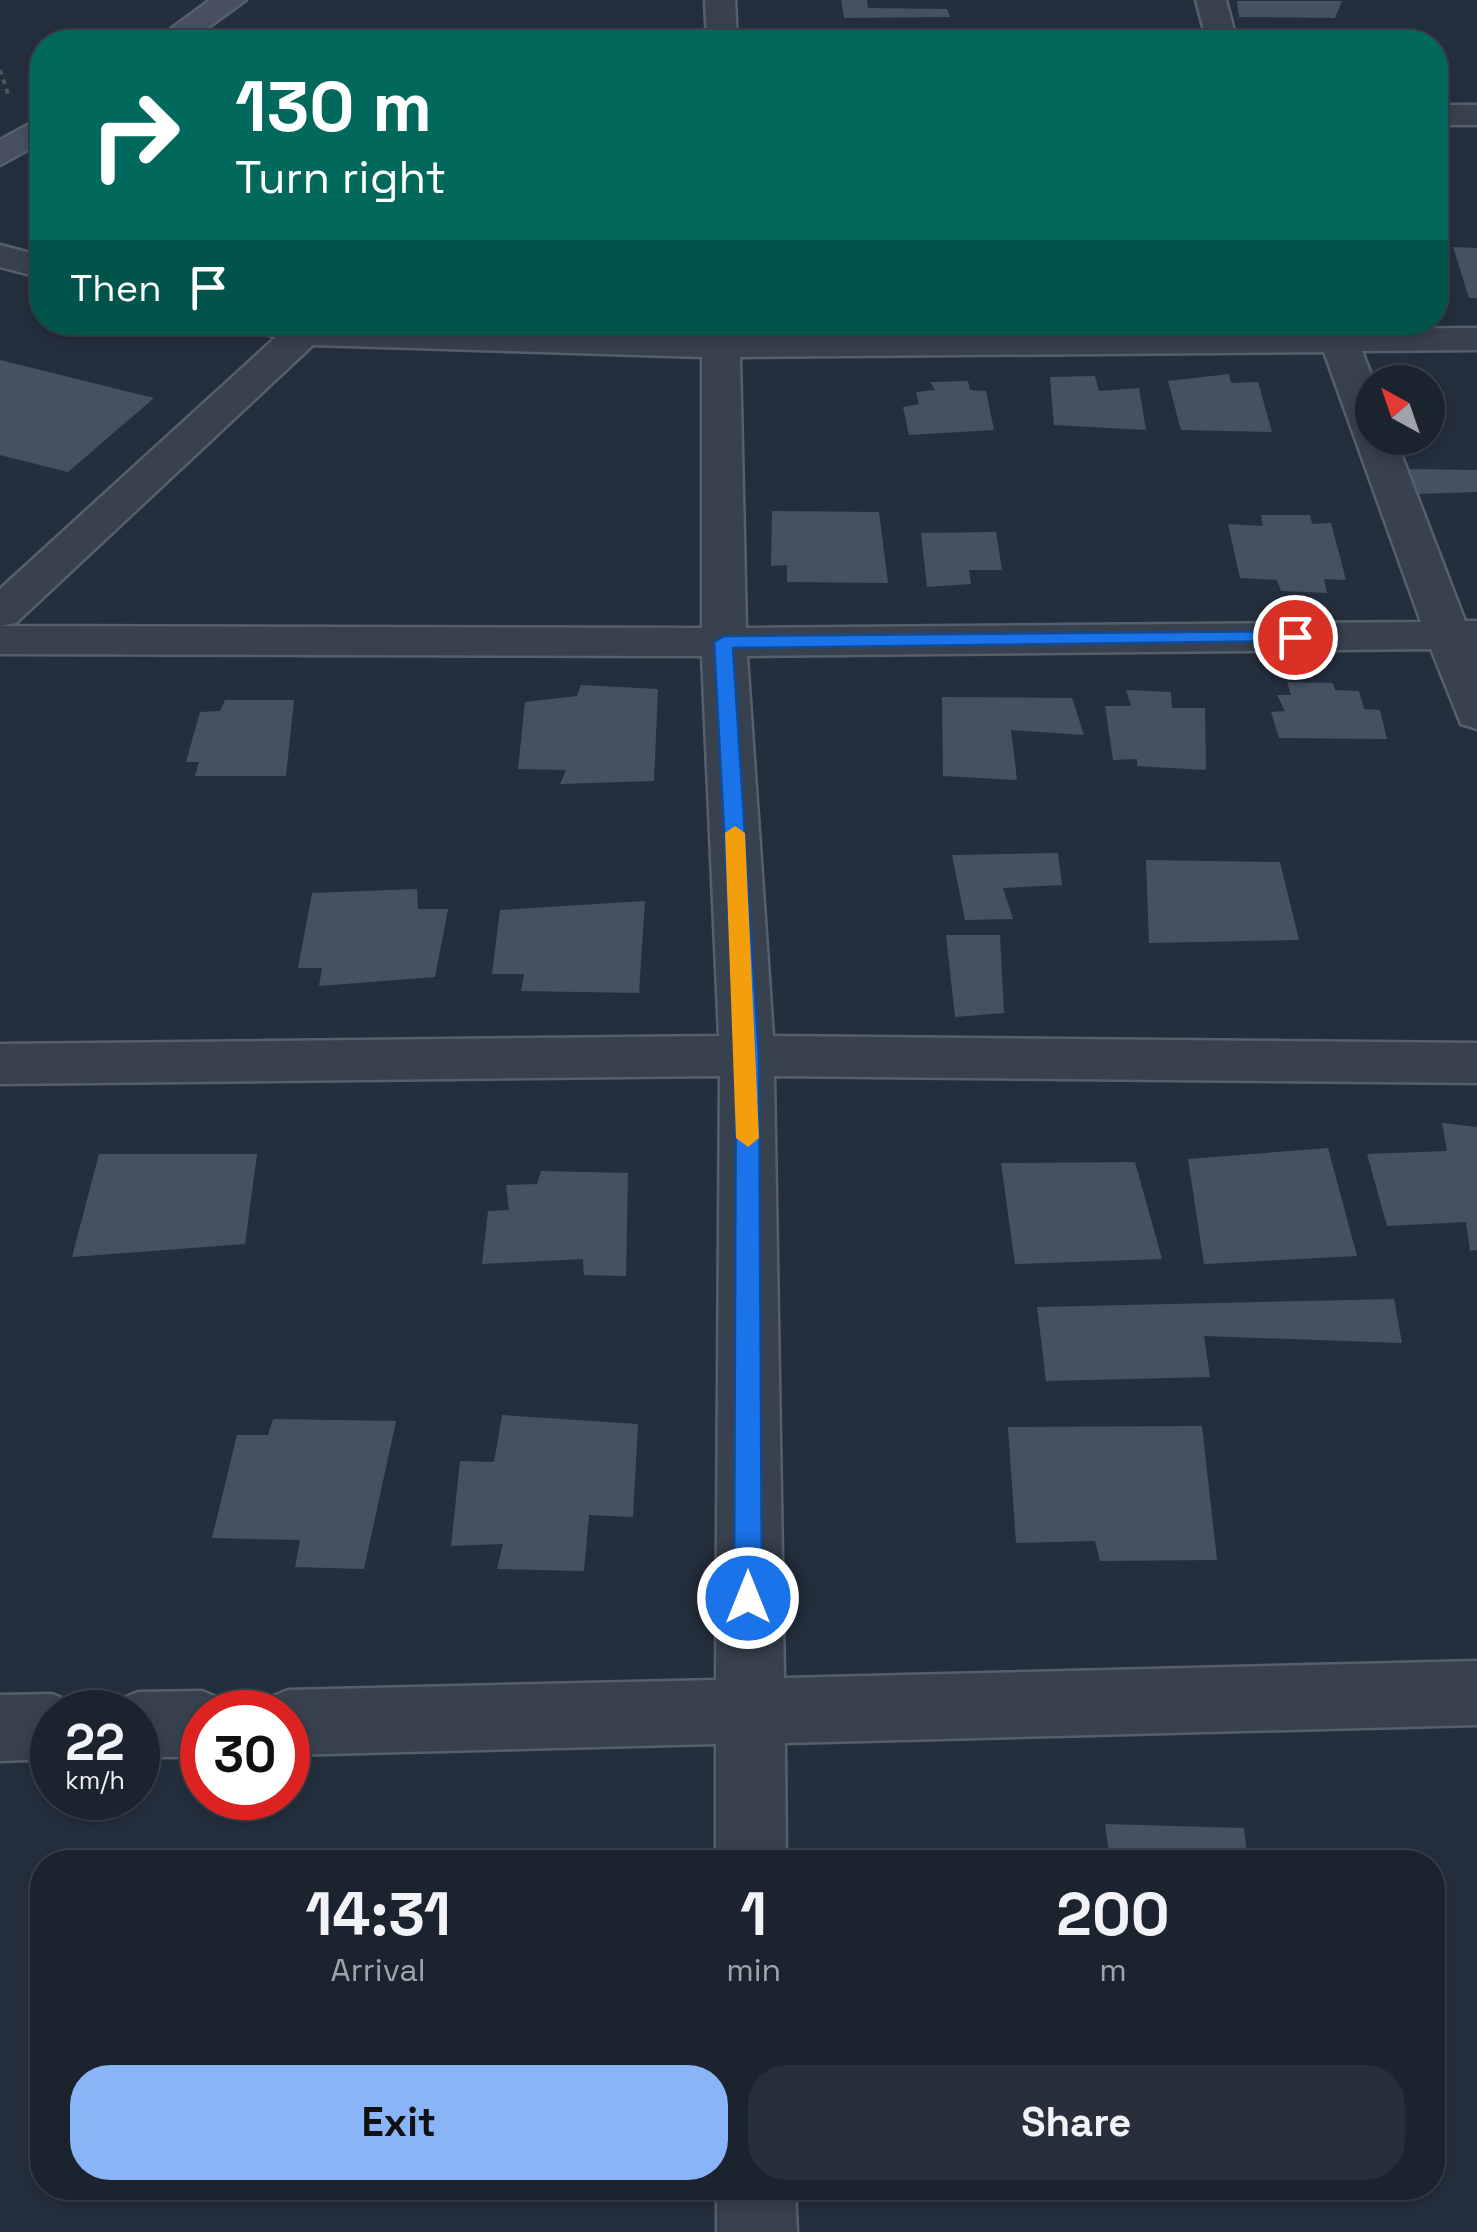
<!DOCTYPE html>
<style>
body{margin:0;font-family:"Space Grotesk",sans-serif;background:#282f3a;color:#f1f3f6;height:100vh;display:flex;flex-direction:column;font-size:38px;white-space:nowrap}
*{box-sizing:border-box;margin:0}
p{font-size:32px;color:#a0a4aa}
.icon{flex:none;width:55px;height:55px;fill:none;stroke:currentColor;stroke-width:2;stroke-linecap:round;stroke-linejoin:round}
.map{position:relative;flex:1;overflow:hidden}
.drawer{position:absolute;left:30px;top:1850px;width:1415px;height:350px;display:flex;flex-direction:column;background:#1b232e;border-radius:40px;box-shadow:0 5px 15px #0003,0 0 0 2px #39404a}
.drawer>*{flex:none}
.banner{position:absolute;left:30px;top:30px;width:1418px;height:305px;border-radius:40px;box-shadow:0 5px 15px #0003,0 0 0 2px #39404a;background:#00695c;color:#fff;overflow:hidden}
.needle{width:65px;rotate:320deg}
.fabs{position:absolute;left:1355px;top:365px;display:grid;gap:20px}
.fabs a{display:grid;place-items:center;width:90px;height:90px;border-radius:50%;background:#1b232e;box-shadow:0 5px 15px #0003,0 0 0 2px #39404a;font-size:50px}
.speed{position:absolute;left:30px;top:1690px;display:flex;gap:20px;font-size:50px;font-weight:700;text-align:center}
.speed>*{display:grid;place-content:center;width:130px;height:130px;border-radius:50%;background:#1b232e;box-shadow:0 5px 15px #0003,0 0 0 2px #39404a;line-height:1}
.speed small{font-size:25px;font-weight:400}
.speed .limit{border:15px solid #d22;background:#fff;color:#111}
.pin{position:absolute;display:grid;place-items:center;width:85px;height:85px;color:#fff;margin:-42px;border:5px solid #fff;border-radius:50%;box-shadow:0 2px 10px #0007}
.me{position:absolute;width:110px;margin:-55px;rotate:0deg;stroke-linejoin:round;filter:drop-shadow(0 0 8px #0008)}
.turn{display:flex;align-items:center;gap:35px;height:210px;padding:0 40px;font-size:45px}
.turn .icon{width:130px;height:130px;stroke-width:2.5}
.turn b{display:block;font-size:70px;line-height:85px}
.then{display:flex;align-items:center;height:95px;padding:0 40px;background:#0003;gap:20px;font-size:38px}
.eta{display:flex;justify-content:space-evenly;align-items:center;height:170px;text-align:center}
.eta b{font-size:60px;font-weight:700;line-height:70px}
.button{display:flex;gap:20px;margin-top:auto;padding:20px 40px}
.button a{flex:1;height:115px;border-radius:40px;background:#8ab4f8;color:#111;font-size:40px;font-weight:700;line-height:115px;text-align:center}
.button a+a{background:#282f3a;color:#f1f3f6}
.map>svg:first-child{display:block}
.building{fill:#455162}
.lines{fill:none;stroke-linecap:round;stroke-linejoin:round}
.street-casing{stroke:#565f6c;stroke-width:5}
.secondary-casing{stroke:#565f6c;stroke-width:5}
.path{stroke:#44595c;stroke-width:4;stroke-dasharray:5 5;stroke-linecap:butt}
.street{fill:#38414e;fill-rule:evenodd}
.secondary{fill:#465061;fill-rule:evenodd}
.route{fill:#1a73e8;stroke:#114b97;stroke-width:2.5}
.slow{fill:#f59e0b}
</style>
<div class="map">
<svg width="1477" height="2232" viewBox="0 0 1477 2232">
<rect width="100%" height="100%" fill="#242f3e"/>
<g class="building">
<path d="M 841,0 L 867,0 L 868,8 L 947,9 L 950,17 L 844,18 Z"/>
<path d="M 1237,1 L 1342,1 L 1335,18 L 1239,17 Z"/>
<path d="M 1453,247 L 1477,248 L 1477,298 L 1469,298 Z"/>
<path d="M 0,360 L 154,398 L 68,472 L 0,455 Z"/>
<path d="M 1229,374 L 1231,383 L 1258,382 L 1272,432 L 1181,430 L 1168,381 Z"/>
<path d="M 1095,376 L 1099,391 L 1139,388 L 1146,430 L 1054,425 L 1050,377 Z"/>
<path d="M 968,381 L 970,390 L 986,391 L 994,430 L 909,435 L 903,407 L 919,404 L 916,392 L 935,390 L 930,382 Z"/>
<path d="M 1400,469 L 1477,470 L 1477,492 L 1415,494 Z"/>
<path d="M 772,511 L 879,512 L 888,583 L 787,582 L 787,565 L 771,566 Z"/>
<path d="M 1261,515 L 1310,515 L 1312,524 L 1331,523 L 1346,580 L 1324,579 L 1327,593 L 1281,591 L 1277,580 L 1240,578 L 1228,524 L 1263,526 Z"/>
<path d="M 996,532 L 1002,570 L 969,570 L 971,584 L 927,587 L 921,533 Z"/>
<path d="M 1287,682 L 1333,683 L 1335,690 L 1359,691 L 1364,709 L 1380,710 L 1387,739 L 1279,738 L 1271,712 L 1285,711 L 1277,695 L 1291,695 Z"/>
<path d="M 581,685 L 658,689 L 654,781 L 560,784 L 566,770 L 518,769 L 525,702 L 577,696 Z"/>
<path d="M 1126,690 L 1171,692 L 1172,708 L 1205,708 L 1206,770 L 1137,766 L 1137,759 L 1113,760 L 1105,706 L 1131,706 Z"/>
<path d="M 942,697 L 1072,698 L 1084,735 L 1011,730 L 1017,780 L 943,776 Z"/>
<path d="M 225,700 L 294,700 L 286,776 L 195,776 L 199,762 L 186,762 L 200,712 L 220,711 Z"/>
<path d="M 1058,853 L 1062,885 L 1003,888 L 1013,919 L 965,920 L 952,855 Z"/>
<path d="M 1146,860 L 1280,862 L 1299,940 L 1149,943 Z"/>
<path d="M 417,889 L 418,909 L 448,909 L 435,977 L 319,986 L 322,968 L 298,968 L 312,893 Z"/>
<path d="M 645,901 L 639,993 L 521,991 L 524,974 L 492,974 L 500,910 Z"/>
<path d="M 946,935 L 1000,935 L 1004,1013 L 955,1017 Z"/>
<path d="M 1442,1123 L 1477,1127 L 1477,1250 L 1470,1251 L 1466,1222 L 1387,1226 L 1367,1154 L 1447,1151 Z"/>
<path d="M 1328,1148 L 1357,1256 L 1204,1264 L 1188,1159 Z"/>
<path d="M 99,1154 L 257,1154 L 245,1244 L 72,1257 Z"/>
<path d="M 1135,1162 L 1162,1259 L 1015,1264 L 1001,1163 Z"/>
<path d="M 541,1171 L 628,1173 L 626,1276 L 584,1275 L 583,1259 L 482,1264 L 488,1211 L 509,1210 L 506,1185 L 537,1184 Z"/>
<path d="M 1394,1299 L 1402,1343 L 1204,1336 L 1210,1377 L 1046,1381 L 1037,1307 Z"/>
<path d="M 502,1415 L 638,1424 L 633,1517 L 589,1515 L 584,1571 L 497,1569 L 503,1544 L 451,1546 L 460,1461 L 494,1462 Z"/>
<path d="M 273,1419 L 396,1421 L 364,1569 L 295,1567 L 300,1540 L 212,1538 L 237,1435 L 268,1435 Z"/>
<path d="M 1202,1426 L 1217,1560 L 1100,1561 L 1095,1541 L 1016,1543 L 1008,1427 Z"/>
<path d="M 1105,1824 L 1244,1828 L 1248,1862 L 1110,1862 Z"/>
</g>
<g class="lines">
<g class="street-casing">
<g id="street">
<path d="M 705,0 L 735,0 L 737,42 L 707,42 Z"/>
<path d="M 1196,0 L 1226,0 L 1237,42 L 1207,42 Z"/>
<rect x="1435" y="105" width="42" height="20"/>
<path d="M 0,245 L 42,256 L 42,278 L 0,267 Z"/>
<path d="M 244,322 L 702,334 L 702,322 L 740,322 L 740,334 L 1316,329 L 1313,322 L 1351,322 L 1353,329 L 1477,328 L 1477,350 L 1362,351 L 1374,382 L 1372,438 L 1395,438 L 1465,621 L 1477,621 L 1477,729 L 1461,724 L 1431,649 L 747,656 L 773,1036 L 1477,1043 L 1477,1083 L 774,1076 L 784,1678 L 1477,1661 L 1477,1725 L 785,1743 L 786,1862 L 716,1862 L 716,1744 L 288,1755 L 288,1712 L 258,1712 L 264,1700 L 288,1690 L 716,1680 L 720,1076 L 0,1084 L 0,1044 L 719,1036 L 702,656 L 0,654 L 0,589 L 276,337 L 249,330 ZM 313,345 L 702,357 L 702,628 L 1,626 L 16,623 ZM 1324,352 L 1421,622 L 746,628 L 740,357 Z"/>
<path d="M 202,1691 L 226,1701 L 231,1712 L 202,1712 L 202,1757 L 138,1757 L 138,1712 L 109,1712 L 114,1702 L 138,1692 Z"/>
<path d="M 52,1694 L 76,1704 L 80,1712 L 52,1712 L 52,1759 L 0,1761 L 0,1695 Z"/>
<path d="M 717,2188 L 795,2188 L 797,2232 L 717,2232 Z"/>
</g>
</g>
<g class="secondary-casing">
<g id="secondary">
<path d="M 210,0 L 246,0 L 188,42 L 153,42 Z"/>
<path d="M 42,117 L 42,142 L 0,165 L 0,140 Z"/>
</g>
</g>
<path class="path" d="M 0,70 L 9,97"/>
<use href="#street" class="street"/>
<use href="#secondary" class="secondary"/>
</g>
<path class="route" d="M 1295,631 L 1304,637 L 1302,641 L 733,648 L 759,1056 L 762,1598 L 758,1607 L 748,1610 L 738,1607 L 734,1598 L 736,1056 L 714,642 L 724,636 Z"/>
<path class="slow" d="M 735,826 L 745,833 L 759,1138 L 748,1147 L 736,1138 L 725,833 Z"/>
</svg>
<div class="fabs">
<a><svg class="needle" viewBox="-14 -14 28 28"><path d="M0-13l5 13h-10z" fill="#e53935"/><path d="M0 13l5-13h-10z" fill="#a0a4aa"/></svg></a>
</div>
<div class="speed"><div>22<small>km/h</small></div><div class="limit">30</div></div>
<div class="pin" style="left:1295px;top:637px;background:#d93025"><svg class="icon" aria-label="arrive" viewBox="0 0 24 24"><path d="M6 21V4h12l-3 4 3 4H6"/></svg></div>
<svg class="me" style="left:748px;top:1598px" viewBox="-20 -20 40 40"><circle r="17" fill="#1a73e8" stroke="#fff" stroke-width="3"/><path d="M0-11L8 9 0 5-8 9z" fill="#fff"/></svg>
<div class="banner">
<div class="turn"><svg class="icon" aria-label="right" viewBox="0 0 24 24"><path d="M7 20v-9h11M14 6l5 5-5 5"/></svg><div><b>130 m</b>Turn right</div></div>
<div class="then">Then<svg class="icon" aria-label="arrive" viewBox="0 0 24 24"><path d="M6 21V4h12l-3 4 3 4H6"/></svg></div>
</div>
<section class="drawer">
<div class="eta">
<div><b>14:31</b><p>Arrival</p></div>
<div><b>1</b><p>min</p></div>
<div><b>200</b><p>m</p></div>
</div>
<div class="button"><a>Exit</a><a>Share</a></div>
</section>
</div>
